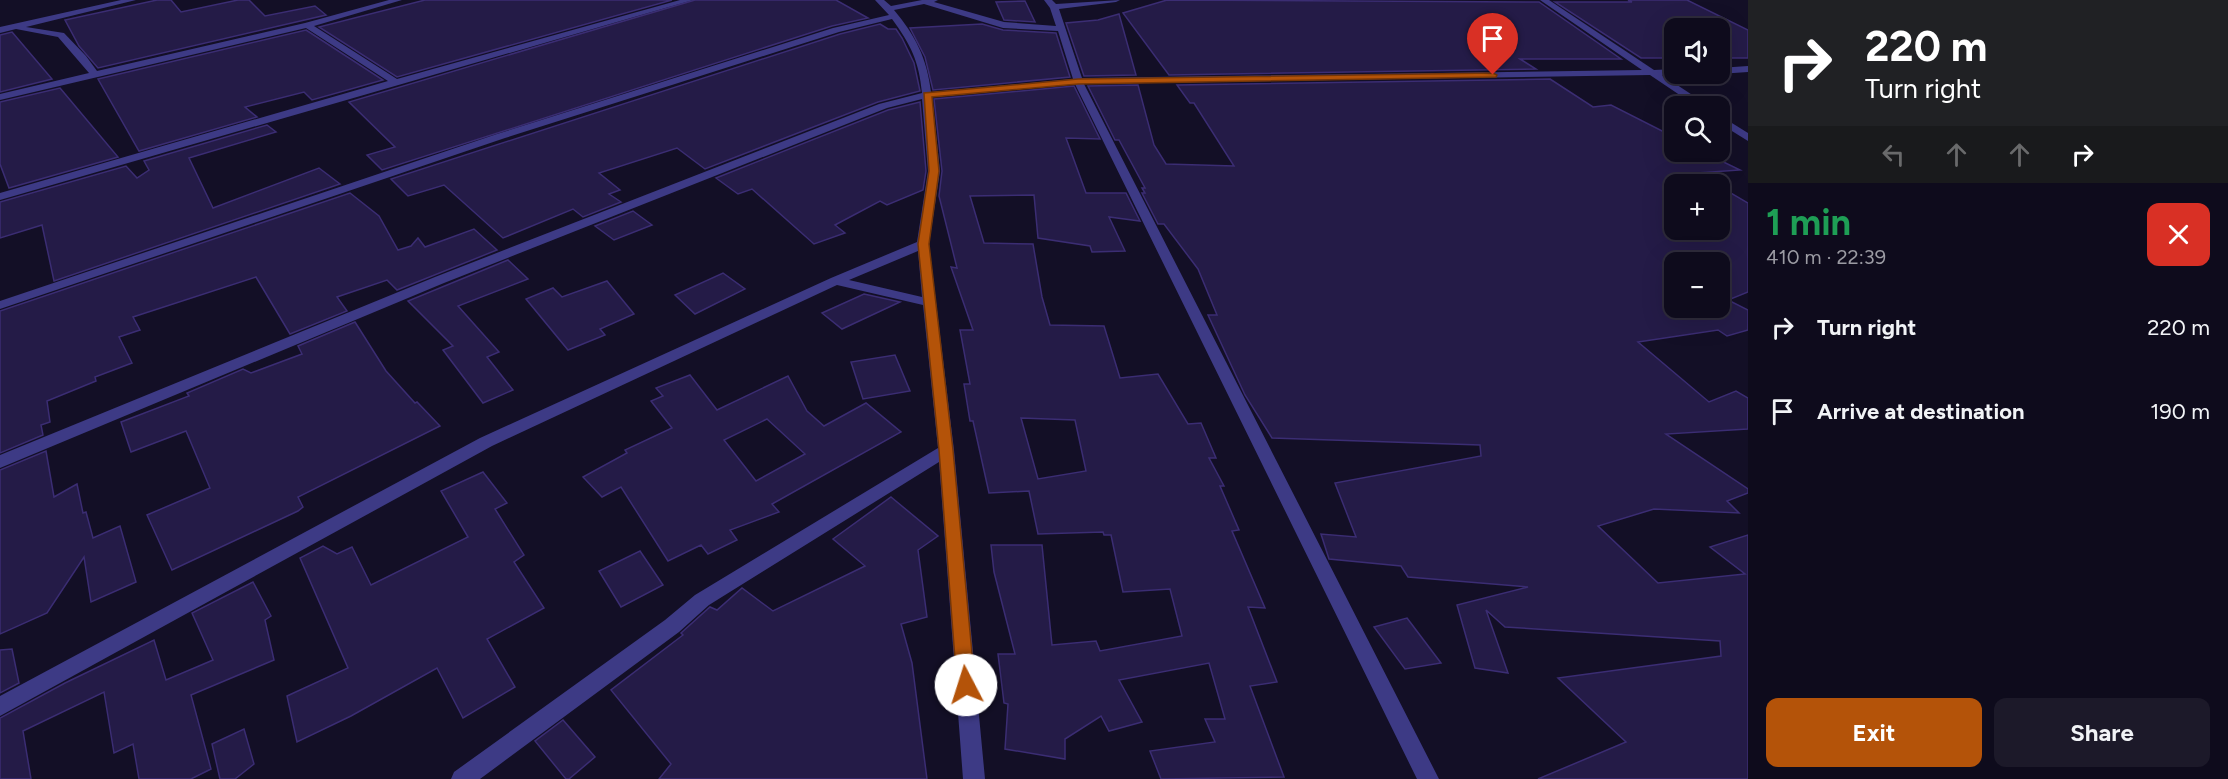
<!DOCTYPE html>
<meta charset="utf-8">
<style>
body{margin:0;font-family:Figtree,sans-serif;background:#1c1929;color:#f1f3f6;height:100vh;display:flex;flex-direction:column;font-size:22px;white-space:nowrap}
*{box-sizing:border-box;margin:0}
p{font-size:20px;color:#9b9ba3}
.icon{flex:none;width:33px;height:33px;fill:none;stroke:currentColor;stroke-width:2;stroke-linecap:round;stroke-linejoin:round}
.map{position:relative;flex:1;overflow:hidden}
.side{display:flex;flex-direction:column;background:#0e0b1c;width:480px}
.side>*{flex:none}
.guide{background:#202124;color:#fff;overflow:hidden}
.controls{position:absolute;left:1664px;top:18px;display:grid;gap:12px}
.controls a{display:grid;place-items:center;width:66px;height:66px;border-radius:12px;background:#0e0b1c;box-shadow:0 6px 24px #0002,0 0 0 2px #2e2b3b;font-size:30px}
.pin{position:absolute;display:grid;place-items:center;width:51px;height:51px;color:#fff;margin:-62px -26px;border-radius:50% 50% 50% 0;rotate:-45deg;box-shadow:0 0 6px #0007}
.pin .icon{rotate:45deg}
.me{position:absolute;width:66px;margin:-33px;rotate:355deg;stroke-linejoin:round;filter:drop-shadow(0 0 4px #0008)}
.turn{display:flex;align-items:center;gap:21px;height:126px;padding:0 18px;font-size:27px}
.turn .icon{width:78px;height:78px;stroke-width:2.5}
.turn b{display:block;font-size:42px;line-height:51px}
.lanes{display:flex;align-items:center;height:57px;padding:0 18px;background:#0003;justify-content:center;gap:30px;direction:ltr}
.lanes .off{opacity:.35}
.round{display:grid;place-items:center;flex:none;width:63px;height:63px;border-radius:12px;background:#1c1929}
.summary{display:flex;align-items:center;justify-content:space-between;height:102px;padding:0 18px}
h1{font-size:36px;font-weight:700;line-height:45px;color:#1e9e55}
.button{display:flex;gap:12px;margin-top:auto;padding:12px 18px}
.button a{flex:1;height:69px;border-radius:12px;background:#b45309;color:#fff;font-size:24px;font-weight:700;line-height:69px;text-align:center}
.button a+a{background:#1c1929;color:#f1f3f6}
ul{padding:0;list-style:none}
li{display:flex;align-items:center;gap:18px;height:84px;padding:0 18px}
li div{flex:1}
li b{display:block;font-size:22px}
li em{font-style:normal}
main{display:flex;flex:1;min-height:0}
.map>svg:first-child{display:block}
.building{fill:#241b47;stroke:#3b2d73;stroke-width:1.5;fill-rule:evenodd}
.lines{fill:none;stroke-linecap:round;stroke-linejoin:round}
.minor{fill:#3d3a85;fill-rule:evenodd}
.route{fill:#b45309;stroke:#753606;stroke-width:1.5}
</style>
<main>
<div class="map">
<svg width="1748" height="779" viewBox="0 0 1748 779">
<rect width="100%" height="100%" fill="#130f26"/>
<g class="building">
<path d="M 157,0 L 171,0 L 181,12 L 238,0 L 249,0 L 265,16 L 315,6 L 326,15 L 98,68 L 79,46 L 65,20 Z"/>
<path d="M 425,0 L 672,0 L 397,77 L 319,27 Z"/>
<path d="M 695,0 L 836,0 L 868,18 L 832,26 L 382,170 L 367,155 L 395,147 L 349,102 Z"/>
<path d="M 1167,0 L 1539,2 L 1621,59 L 1520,59 L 1536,69 L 1169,75 L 1123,13 Z"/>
<path d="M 1628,0 L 1687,0 L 1748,30 L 1748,58 L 1719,58 L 1719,28 L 1674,28 L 1674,58 L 1641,58 L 1555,2 L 1632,2 Z"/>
<path d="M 1025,1 L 1035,22 L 1004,20 L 996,2 Z"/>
<path d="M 1119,14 L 1136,75 L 1084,76 L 1066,23 L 1098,20 Z"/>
<path d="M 880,24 L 888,29 L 896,29 L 902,38 L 914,63 L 920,91 L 878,102 L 705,169 L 677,148 L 599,173 L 620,190 L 609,194 L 621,202 L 583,217 L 573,209 L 503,238 L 444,185 L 408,196 L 391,179 L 840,34 Z"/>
<path d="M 982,24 L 1003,30 L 1056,33 L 1070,77 L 933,90 L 925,57 L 910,28 Z"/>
<path d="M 306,30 L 383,80 L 312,100 L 304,92 L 245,107 L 257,117 L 139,151 L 98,79 Z"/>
<path d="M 12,32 L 52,79 L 0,92 L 0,35 Z"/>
<path d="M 1550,79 L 1593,107 L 1611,105 L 1674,137 L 1674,152 L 1703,152 L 1740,170 L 1696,173 L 1717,184 L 1674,184 L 1674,230 L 1719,230 L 1719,186 L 1748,203 L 1748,292 L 1728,300 L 1748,310 L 1748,330 L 1727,336 L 1718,330 L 1638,342 L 1709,402 L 1736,391 L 1748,398 L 1748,429 L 1666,434 L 1748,489 L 1748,493 L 1727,501 L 1739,513 L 1654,509 L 1598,526 L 1658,583 L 1745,574 L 1710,547 L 1748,535 L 1748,779 L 1538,779 L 1626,742 L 1558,678 L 1721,656 L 1720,641 L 1505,627 L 1486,610 L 1508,673 L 1475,668 L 1457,605 L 1528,587 L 1408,577 L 1401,566 L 1329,559 L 1321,534 L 1356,537 L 1335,483 L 1481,456 L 1480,445 L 1272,438 L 1245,395 L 1208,315 L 1217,315 L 1198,269 L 1164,224 L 1158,224 L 1142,193 L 1145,193 L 1142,188 L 1145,188 L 1119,140 L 1115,140 L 1088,86 L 1138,85 L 1154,145 L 1166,164 L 1234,166 L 1194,103 L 1190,103 L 1177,85 ZM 1674,262 L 1719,262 L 1719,308 L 1674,308 Z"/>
<path d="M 1074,86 L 1100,139 L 1066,138 L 1086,193 L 1126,193 L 1140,221 L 1109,217 L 1125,251 L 1092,252 L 1090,246 L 1038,238 L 1034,195 L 970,196 L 984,243 L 1033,244 L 1042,297 L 1050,325 L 1104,326 L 1120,378 L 1158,374 L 1188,424 L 1201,423 L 1216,458 L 1209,458 L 1224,486 L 1220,486 L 1239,530 L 1232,531 L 1265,608 L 1248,607 L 1277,682 L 1250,686 L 1284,777 L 1161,779 L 1150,751 L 1215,742 L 1205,719 L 1225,719 L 1209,663 L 1119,680 L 1142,722 L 1109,731 L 1101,716 L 1065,739 L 1065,759 L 1005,749 L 1008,704 L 1004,703 L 998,654 L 1015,654 L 994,572 L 991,545 L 1042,545 L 1052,645 L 1096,641 L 1100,651 L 1182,636 L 1170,589 L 1123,592 L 1111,535 L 1104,535 L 1103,532 L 1038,534 L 1029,491 L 989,493 L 973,421 L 970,421 L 964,384 L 970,384 L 960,330 L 973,330 L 951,267 L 957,268 L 939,196 L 942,171 L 934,99 ZM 1021,418 L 1075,420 L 1086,471 L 1038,479 Z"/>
<path d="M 60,88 L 118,157 L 9,188 L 0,164 L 0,102 Z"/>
<path d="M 920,102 L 926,171 L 923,190 L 887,205 L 880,201 L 835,225 L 845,233 L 814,244 L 752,189 L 738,194 L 716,178 L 888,110 Z"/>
<path d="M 267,125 L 276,132 L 189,158 L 213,208 L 319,168 L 340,184 L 54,281 L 42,225 L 0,238 L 0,202 L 126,166 L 137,178 L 149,170 L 144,161 Z"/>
<path d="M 350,193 L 379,216 L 398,250 L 411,246 L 418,238 L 425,247 L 474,229 L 497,250 L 397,290 L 387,280 L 337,297 L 347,311 L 290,334 L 256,277 L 133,317 L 140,330 L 119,337 L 132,363 L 95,377 L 96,381 L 47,401 L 50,422 L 41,425 L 43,435 L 0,453 L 0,311 Z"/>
<path d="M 633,211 L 652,225 L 614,240 L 595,226 Z"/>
<path d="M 508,260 L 528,279 L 458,306 L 499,352 L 487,357 L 513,390 L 483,403 L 443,350 L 453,346 L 408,301 Z"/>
<path d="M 723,273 L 745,289 L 695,314 L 675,295 Z"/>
<path d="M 607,281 L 634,314 L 600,329 L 605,335 L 568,350 L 526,299 L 553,288 L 562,297 Z"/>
<path d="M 864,294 L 900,302 L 842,329 L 822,313 Z"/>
<path d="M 355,322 L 386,371 L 415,403 L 417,402 L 440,426 L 298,497 L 303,507 L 298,511 L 172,570 L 147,515 L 210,488 L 186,431 L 131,452 L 121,422 L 189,396 L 187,393 L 243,369 L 251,373 L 302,354 L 298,346 Z"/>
<path d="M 895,355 L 910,391 L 863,399 L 851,362 Z"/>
<path d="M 690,375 L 717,410 L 788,376 L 807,411 L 824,426 L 866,403 L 901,432 L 772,504 L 779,512 L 730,530 L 737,540 L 708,554 L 701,545 L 668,561 L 621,487 L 602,497 L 583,477 L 627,453 L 625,450 L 672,428 L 651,401 L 663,396 L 656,388 ZM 767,419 L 805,454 L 756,481 L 724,440 Z"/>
<path d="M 46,451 L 54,497 L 77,484 L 83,513 L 86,512 L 93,538 L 120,526 L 136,582 L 91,602 L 84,557 L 47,613 L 0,634 L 0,470 Z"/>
<path d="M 483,472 L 507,503 L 495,509 L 524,555 L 514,562 L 544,608 L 487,639 L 515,687 L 463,718 L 437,668 L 351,716 L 297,742 L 287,696 L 348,668 L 300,558 L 323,546 L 337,554 L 352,547 L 371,585 L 468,537 L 441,491 Z"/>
<path d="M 891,497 L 938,536 L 918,550 L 927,617 L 901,624 L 912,663 L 927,779 L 659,779 L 671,764 L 611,690 L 683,635 L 681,633 L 710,607 L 717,610 L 742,588 L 773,611 L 865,566 L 833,539 Z"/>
<path d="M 640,551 L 663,585 L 621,607 L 599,571 Z"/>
<path d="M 253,582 L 271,616 L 265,620 L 274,660 L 191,695 L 211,769 L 191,779 L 139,779 L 133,744 L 114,753 L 104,692 L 23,731 L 31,779 L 0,779 L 0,718 L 65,683 L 154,640 L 166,680 L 213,660 L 192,613 Z"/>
<path d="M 1407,618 L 1441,663 L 1405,669 L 1374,627 Z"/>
<path d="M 12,649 L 19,683 L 0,693 L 0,650 Z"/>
<path d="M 563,720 L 595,757 L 569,779 L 566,779 L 535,741 Z"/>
<path d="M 244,729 L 254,764 L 235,779 L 220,779 L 212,744 Z"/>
</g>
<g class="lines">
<g class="minor">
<path d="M 121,0 L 136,0 L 26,27 L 64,33 L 86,56 L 97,71 L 305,23 L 389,0 L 402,0 L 314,26 L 397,79 L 680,0 L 693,0 L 0,200 L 0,193 L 388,81 L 306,28 L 0,100 L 0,94 L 89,73 L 58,37 L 16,29 L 0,33 L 0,27 Z"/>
<path d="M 875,0 L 884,0 L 891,6 L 922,0 L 938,0 L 934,2 L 1004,22 L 1056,26 L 1050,8 L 1044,0 L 1052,0 L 1056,4 L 1120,0 L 1116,2 L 1059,9 L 1082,78 L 1642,70 L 1540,0 L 1549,0 L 1654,70 L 1674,69 L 1674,74 L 1677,74 L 1662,75 L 1706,104 L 1707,106 L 1696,106 L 1650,75 L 1084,84 L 1439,779 L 1417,779 L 1075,84 L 932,97 L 940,171 L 929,244 L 954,450 L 985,779 L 963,779 L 939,462 L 709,605 L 679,632 L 480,779 L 451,779 L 454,772 L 665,620 L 695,595 L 938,448 L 923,305 L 837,285 L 492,446 L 0,716 L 0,696 L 480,438 L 831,278 L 917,242 L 928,171 L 922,99 L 887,108 L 444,283 L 0,468 L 0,455 L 435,277 L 879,104 L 922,93 C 919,61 911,45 892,19 L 839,32 L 505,138 L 0,309 L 0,301 L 497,134 L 833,28 L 889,15 ZM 924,4 L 1003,28 L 1058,31 L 1073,79 L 931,92 C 927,58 915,35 894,10 ZM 918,251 L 922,297 L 849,280 Z"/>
<path d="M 1748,66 L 1748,72 L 1719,74 L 1718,74 L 1719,68 Z"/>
<path d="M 1719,115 L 1748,133 L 1748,141 L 1719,123 Z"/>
</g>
</g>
<path class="route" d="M 1493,73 L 1497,75 L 1496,77 L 1078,84 L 932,97 L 939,171 L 929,244 L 953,450 L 975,685 L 972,691 L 966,693 L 959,691 L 957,685 L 939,450 L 918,244 L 929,171 L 924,93 L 1078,79 Z"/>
</svg>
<div class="controls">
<a><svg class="icon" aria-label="sound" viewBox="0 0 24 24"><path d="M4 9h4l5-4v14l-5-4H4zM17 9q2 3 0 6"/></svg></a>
<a><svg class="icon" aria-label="search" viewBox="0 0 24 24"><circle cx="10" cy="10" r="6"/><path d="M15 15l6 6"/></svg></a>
<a>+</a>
<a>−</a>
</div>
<div class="pin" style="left:1493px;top:75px;background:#d93025"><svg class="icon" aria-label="arrive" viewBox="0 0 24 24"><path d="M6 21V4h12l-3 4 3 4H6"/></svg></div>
<svg class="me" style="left:966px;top:685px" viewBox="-20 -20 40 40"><circle r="19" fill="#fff"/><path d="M0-13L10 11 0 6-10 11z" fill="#b45309"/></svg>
</div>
<section class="side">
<div class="guide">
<div class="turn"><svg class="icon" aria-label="right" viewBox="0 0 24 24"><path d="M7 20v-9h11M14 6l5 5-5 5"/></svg><div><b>220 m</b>Turn right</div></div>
<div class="lanes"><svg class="icon off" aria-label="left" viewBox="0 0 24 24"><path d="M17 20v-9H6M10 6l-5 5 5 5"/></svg><svg class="icon off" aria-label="ahead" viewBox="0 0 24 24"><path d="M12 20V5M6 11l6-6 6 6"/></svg><svg class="icon off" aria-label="ahead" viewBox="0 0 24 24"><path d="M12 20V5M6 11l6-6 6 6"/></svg><svg class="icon" aria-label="right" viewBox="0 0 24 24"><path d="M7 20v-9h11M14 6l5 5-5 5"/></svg></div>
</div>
<div class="summary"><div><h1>1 min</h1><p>410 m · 22:39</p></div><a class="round" style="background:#d93025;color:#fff"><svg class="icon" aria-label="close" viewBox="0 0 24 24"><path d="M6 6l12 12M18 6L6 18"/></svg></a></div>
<ul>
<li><svg class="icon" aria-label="right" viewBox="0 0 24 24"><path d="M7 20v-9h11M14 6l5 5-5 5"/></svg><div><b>Turn right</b></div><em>220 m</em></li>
<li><svg class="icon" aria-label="arrive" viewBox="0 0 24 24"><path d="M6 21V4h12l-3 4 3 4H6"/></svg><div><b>Arrive at destination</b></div><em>190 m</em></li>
</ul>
<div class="button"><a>Exit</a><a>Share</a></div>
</section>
</main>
